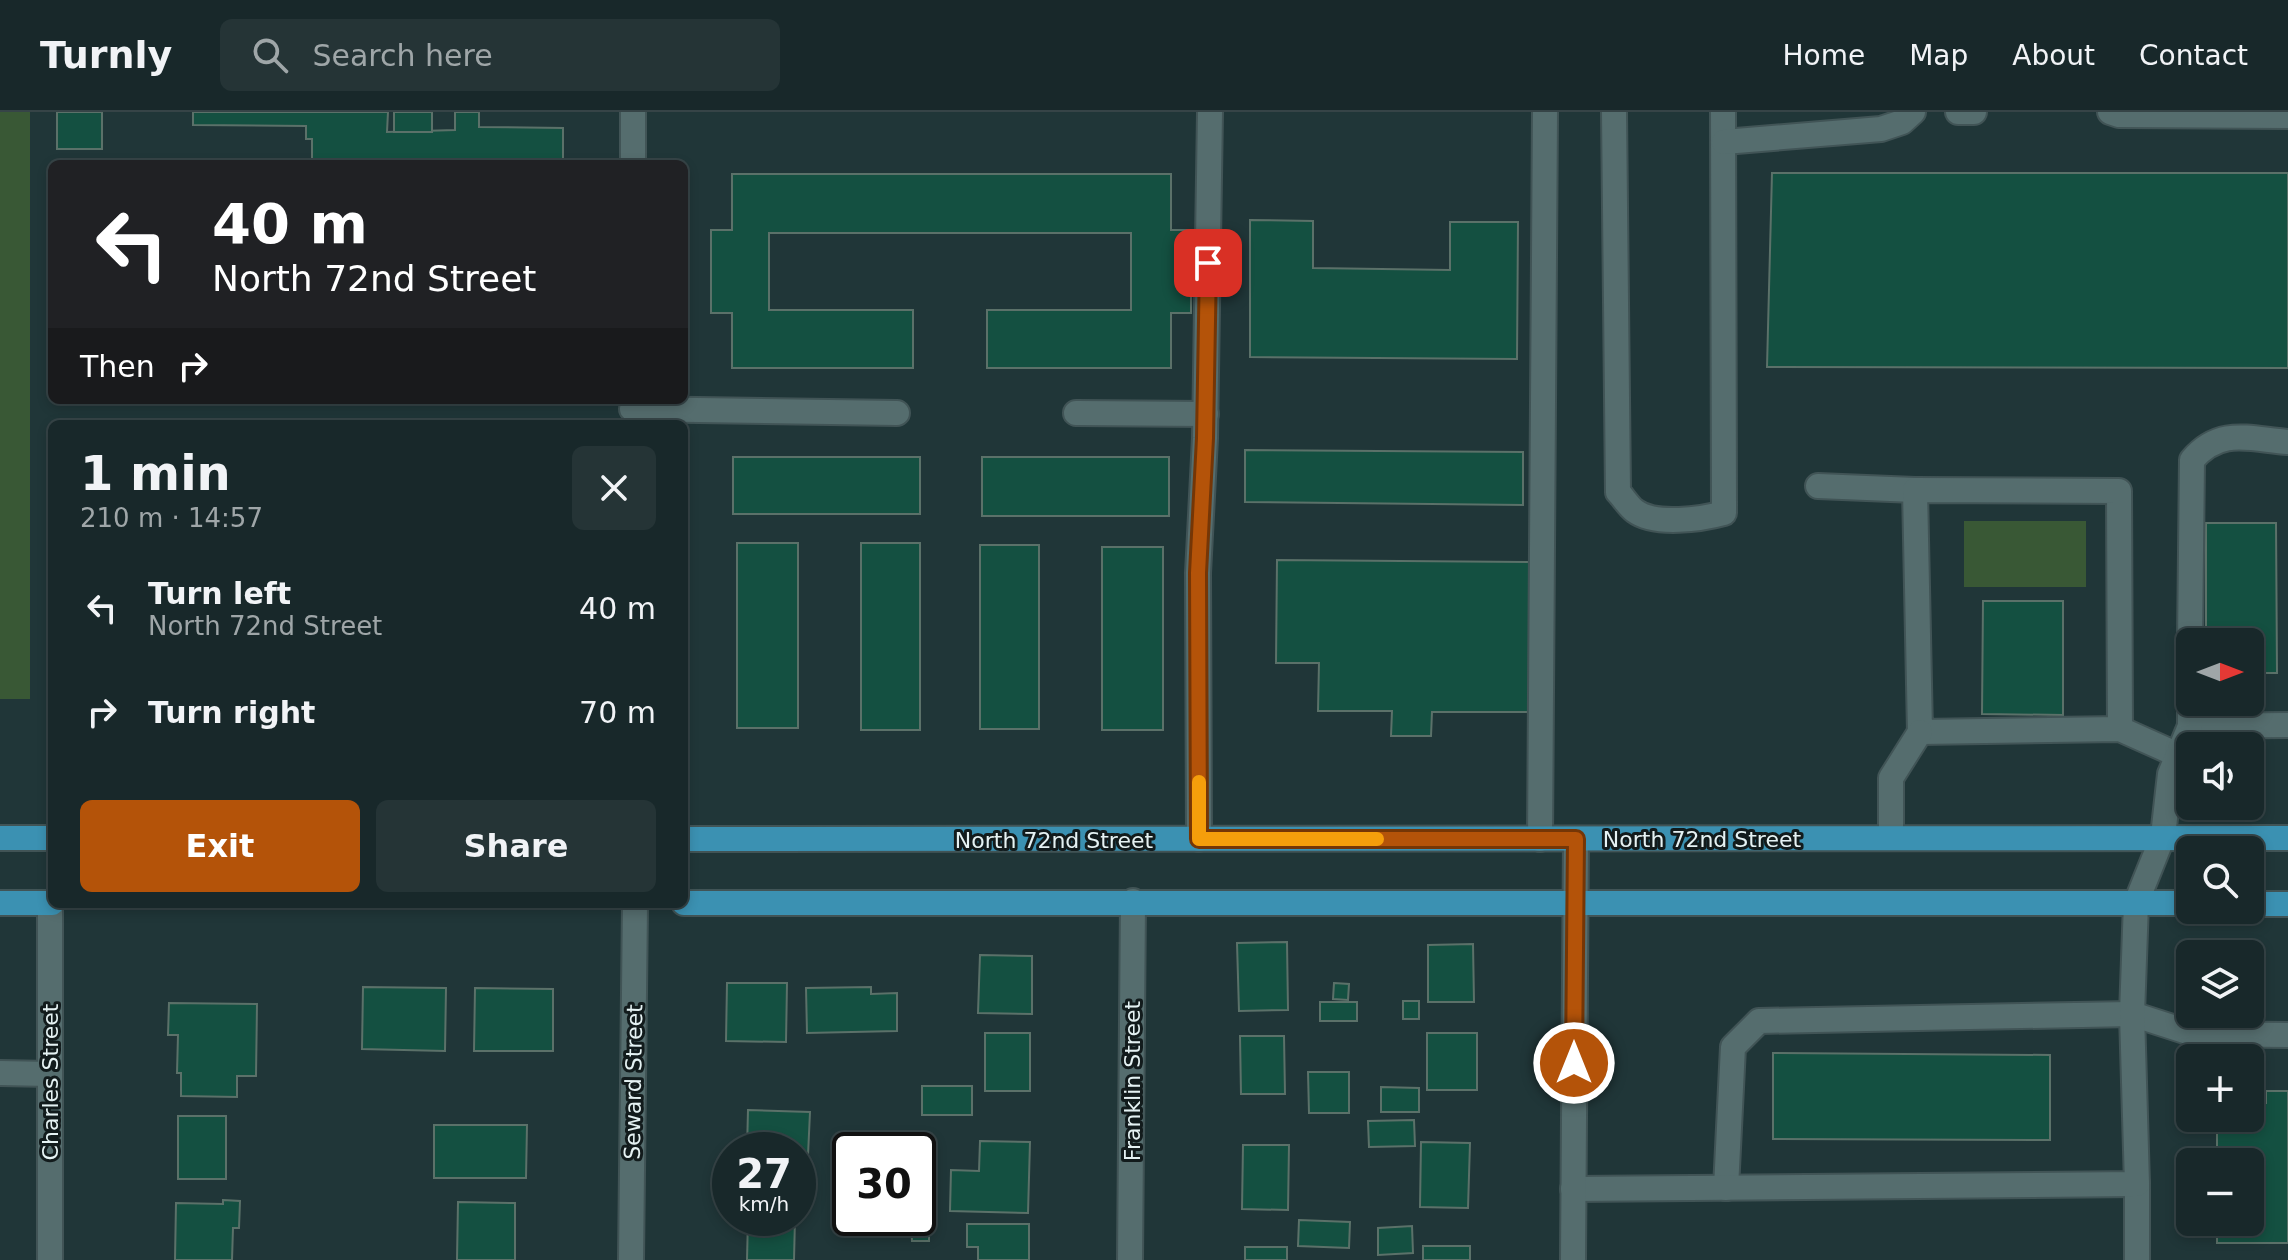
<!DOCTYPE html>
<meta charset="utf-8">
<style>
body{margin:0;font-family:"DejaVu Sans",sans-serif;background:#253436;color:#f1f3f6;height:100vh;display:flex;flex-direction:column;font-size:30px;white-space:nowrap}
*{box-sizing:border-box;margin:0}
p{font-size:26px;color:#9fa6a8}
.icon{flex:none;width:44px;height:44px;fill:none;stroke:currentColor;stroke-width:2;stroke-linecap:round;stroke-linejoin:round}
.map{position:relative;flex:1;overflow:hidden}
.sheet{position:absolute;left:48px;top:308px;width:640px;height:488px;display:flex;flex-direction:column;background:#18282a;border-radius:12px;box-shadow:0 4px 12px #0003,0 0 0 2px #364447}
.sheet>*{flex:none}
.banner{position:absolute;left:48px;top:48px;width:640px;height:244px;border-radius:12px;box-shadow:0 4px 12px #0003,0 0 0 2px #364447;background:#202124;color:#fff;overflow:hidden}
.needle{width:52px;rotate:90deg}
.fabs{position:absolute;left:2176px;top:516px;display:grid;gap:16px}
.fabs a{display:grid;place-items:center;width:88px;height:88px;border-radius:12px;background:#18282a;box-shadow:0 4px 12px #0003,0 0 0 2px #364447;font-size:40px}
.speed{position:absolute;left:712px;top:1020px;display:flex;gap:16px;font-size:40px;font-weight:700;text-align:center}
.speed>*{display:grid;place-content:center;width:104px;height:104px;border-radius:50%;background:#18282a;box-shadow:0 4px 12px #0003,0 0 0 2px #364447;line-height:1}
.speed small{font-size:20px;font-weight:400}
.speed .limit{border:4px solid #111;border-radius:12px;background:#fff;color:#111}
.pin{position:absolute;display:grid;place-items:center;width:68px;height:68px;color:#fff;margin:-34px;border-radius:16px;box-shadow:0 4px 12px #0006}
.me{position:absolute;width:88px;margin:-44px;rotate:0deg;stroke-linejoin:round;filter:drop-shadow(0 0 6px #0008)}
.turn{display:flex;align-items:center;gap:28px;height:168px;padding:0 32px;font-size:36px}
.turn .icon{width:104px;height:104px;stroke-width:2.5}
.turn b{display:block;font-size:56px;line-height:68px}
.then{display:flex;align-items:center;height:76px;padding:0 32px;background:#0003;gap:16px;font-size:30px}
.round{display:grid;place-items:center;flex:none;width:84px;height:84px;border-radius:12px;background:#253436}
.head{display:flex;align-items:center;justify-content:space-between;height:136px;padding:0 32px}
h1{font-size:48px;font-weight:800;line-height:60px}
.primary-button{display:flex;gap:16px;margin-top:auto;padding:16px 32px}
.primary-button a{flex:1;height:92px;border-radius:12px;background:#b45309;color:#fff;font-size:32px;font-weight:800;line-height:92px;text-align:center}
.primary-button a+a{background:#253436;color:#f1f3f6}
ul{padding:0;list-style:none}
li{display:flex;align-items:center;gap:24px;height:104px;padding:0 32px}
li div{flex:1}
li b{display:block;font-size:30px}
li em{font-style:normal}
header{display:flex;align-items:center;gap:48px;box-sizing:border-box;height:112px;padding:0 40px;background:#18282a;border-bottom:2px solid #364447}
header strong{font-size:38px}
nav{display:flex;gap:44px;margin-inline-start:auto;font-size:28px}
.search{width:560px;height:72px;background:#253436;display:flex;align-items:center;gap:20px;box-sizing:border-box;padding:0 28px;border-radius:12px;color:#9fa6a8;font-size:30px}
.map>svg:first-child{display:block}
.green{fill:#395835}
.building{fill:#145041;stroke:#5b7169;stroke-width:2}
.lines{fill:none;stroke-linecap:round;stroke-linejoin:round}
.minor-casing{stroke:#415456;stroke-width:28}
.major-casing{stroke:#415456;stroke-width:28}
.minor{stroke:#556d6e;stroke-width:24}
.major{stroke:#3b91b2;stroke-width:24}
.route-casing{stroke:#753606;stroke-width:20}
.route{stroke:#b45309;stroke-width:14}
.slow{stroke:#f59e0b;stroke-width:14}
.labels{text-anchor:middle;stroke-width:6;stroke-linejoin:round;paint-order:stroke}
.street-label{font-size:22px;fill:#e5f2f3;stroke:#121b1c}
</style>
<header>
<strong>Turnly</strong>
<div class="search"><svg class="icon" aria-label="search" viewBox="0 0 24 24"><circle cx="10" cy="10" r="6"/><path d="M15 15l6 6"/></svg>Search here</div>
<nav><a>Home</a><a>Map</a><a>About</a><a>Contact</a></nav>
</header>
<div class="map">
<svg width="2288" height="1148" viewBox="0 0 2288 1148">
<rect width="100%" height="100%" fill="#203638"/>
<g class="green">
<rect x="0" y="0" width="30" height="587"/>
<rect x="1964" y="409" width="122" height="66"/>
</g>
<g class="building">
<rect x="57" y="0" width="45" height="37"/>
<path d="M 193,0 L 388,0 L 387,20 L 455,18 L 455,0 L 479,0 L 479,15 L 563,16 L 563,52 L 312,52 L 312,27 L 306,27 L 306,14 L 193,13 Z"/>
<rect x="394" y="0" width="38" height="20"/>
<path d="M 1772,61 L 2288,61 L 2288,256 L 1767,255 Z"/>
<path d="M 732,62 L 1171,62 L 1171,118 L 1191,118 L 1191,201 L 1171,201 L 1171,256 L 987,256 L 987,198 L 1131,198 L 1131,121 L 769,121 L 769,198 L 913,198 L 913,256 L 732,256 L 732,201 L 711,201 L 711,118 L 732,118 Z"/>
<path d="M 1250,108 L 1313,109 L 1313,156 L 1450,158 L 1450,110 L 1518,110 L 1517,247 L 1250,245 Z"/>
<path d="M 1245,338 L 1523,340 L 1523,393 L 1245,390 Z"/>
<rect x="733" y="345" width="187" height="57"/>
<rect x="982" y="345" width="187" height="59"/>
<path d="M 2206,411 L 2276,411 L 2277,561 L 2250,561 L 2250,530 L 2206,530 Z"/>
<rect x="737" y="431" width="61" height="185"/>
<rect x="861" y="431" width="59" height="187"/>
<rect x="980" y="433" width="59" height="184"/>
<rect x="1102" y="435" width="61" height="183"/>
<path d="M 1277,448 L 1533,450 L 1532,600 L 1432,600 L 1431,624 L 1391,624 L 1392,599 L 1318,599 L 1319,551 L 1276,551 Z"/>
<path d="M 1983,489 L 2063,489 L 2063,603 L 1982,602 Z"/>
<path d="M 1287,830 L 1288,898 L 1239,899 L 1237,831 Z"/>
<path d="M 1473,832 L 1474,890 L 1428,890 L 1428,833 Z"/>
<path d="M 980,843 L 1032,844 L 1032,902 L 978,901 Z"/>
<path d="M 727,871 L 787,871 L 786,930 L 726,929 Z"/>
<path d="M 1334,871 L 1349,872 L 1348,888 L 1333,887 Z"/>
<path d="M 363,875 L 446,876 L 445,939 L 362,937 Z"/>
<path d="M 871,875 L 871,882 L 897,881 L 897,919 L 807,921 L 806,876 Z"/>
<path d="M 475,876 L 553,877 L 553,939 L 474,939 Z"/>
<rect x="1403" y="889" width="16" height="18"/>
<rect x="1320" y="890" width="37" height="19"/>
<path d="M 169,891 L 257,892 L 256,964 L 237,964 L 237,985 L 181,984 L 181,961 L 177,961 L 178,923 L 168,923 Z"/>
<rect x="985" y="921" width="45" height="58"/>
<rect x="1427" y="921" width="50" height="57"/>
<path d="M 1240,924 L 1284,924 L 1285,982 L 1241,982 Z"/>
<path d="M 1773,941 L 2050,943 L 2050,1028 L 1773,1027 Z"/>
<path d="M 1308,960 L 1349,960 L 1349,1001 L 1309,1001 Z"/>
<rect x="922" y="974" width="50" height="29"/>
<path d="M 1381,975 L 1419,976 L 1419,1000 L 1381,1000 Z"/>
<path d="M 2266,979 L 2288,979 L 2288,1131 L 2217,1131 L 2217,1110 L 2250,1110 L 2250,1050 L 2217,1050 L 2217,1006 L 2250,1006 L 2250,991 L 2266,991 Z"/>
<path d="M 748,998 L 810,1000 L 807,1065 L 798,1065 L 798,1038 L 747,1038 Z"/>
<rect x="178" y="1004" width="48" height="63"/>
<path d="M 1414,1008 L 1415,1034 L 1369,1035 L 1368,1009 Z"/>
<path d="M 434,1013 L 527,1013 L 526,1066 L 434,1066 Z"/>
<path d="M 980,1029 L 1030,1030 L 1028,1101 L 950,1099 L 951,1058 L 979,1059 Z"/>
<path d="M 1421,1030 L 1470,1031 L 1468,1096 L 1420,1095 Z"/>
<path d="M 1243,1033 L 1289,1033 L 1288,1098 L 1242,1097 Z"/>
<path d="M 919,1080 L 937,1082 L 935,1098 L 918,1096 Z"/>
<path d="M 223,1088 L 240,1089 L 239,1116 L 233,1116 L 232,1148 L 175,1148 L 176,1091 L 223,1092 Z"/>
<path d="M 458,1090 L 515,1091 L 515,1148 L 457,1148 Z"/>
<path d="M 748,1106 L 795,1106 L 794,1148 L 747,1148 Z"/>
<path d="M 929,1106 L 929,1129 L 912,1129 L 911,1107 Z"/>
<path d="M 1299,1108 L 1350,1110 L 1349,1136 L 1298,1134 Z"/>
<path d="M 967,1112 L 1029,1112 L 1029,1148 L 978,1148 L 978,1135 L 967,1135 Z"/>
<path d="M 1412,1114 L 1413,1141 L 1378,1143 L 1378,1116 Z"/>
<rect x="1423" y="1134" width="47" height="14"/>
<rect x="1245" y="1135" width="42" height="13"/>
</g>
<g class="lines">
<g class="minor-casing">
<g id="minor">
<path d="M 1614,0 L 1618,380 C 1623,385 1629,395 1635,399 C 1655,414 1702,407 1724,401 L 1723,0"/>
<path d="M 1958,0 L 1974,0"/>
<path d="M 2110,0 L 2119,3 L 2288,4"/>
<path d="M 1724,30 L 1881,17 L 1902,10 L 1913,0"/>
<path d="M 633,52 L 633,0"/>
<path d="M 632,297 L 897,301"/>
<path d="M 1076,301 L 1206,302"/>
<path d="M 1818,374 L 1915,378"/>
<path d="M 2190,530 L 2192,348 C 2220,315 2249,327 2288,330"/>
<path d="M 2190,614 L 2288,613"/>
<path d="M 2120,617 L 1920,620 L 1915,378 L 2119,379 L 2120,617 L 2178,643"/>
<path d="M 1891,726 L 1891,666 L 1920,620"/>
<path d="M 1199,727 L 1198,461 L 1205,326 L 1210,0"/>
<path d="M 1540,727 L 1545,0"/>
<path d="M 0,961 L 50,962"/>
<path d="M 2137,1072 L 2137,1148"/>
<path d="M 1726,1076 L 1733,935 L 1759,909 L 2132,902 L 2194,922 L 2288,923"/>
<path d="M 1573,1077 L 2137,1072 L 2132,902 L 2136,791 L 2163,724 L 2170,662 L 2190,614 L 2190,578"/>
<path d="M 50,1148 L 50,791"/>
<path d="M 631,1148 L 635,792"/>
<path d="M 1130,1148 L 1133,789"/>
<path d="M 1573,1148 L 1576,727"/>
</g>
</g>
<g class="major-casing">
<g id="major">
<path d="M 0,726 L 52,726"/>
<path d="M 684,727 L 2288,726"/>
<path d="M 0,791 L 52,791"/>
<path d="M 684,791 L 2190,791"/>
<path d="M 2250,792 L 2288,792"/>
</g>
</g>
<use href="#minor" class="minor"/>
<use href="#major" class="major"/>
</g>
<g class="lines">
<g class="route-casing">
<path id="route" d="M 1208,151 L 1205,326 L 1198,461 L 1199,727 L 1576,727 L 1574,951"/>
</g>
<use href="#route" class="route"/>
<path class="slow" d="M 1199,670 L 1199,727 L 1377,727"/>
</g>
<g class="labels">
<g class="street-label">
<text x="1702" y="735">North 72nd Street</text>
<text x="1054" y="736">North 72nd Street</text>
<text transform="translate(1132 969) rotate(-90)" y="8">Franklin Street</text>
<text transform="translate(50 970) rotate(-90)" y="8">Charles Street</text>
<text transform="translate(633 970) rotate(-89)" y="8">Seward Street</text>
</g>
</g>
</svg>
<div class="fabs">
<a><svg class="needle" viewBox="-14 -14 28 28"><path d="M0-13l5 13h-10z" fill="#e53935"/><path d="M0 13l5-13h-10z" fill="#9fa6a8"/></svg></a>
<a><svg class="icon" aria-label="sound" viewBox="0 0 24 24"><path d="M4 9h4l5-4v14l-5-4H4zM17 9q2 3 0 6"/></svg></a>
<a><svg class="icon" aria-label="search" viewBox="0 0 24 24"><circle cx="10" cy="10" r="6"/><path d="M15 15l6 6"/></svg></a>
<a><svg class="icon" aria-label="layers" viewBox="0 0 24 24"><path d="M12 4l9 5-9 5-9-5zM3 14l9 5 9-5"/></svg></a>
<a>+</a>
<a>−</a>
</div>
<div class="speed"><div>27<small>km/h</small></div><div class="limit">30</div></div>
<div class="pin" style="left:1208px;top:151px;background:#d93025"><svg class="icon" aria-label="arrive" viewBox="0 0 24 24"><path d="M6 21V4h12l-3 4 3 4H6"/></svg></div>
<svg class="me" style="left:1574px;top:951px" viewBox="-20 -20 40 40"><circle r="17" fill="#b45309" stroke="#fff" stroke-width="3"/><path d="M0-11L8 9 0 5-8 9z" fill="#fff"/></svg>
<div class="banner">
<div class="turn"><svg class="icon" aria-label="left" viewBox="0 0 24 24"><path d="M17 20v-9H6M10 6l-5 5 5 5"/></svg><div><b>40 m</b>North 72nd Street</div></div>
<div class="then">Then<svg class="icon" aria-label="right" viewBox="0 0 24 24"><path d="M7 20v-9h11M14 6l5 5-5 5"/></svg></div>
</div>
<section class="sheet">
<div class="head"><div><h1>1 min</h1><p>210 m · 14:57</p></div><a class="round"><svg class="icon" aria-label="close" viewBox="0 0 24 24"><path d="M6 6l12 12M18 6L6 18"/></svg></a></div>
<ul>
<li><svg class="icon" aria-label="left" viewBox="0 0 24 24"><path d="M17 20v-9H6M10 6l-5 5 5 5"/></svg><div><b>Turn left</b><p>North 72nd Street</p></div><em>40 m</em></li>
<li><svg class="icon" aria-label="right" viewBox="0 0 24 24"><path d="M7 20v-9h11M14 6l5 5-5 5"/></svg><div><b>Turn right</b></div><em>70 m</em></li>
</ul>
<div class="primary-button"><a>Exit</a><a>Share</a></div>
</section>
</div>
